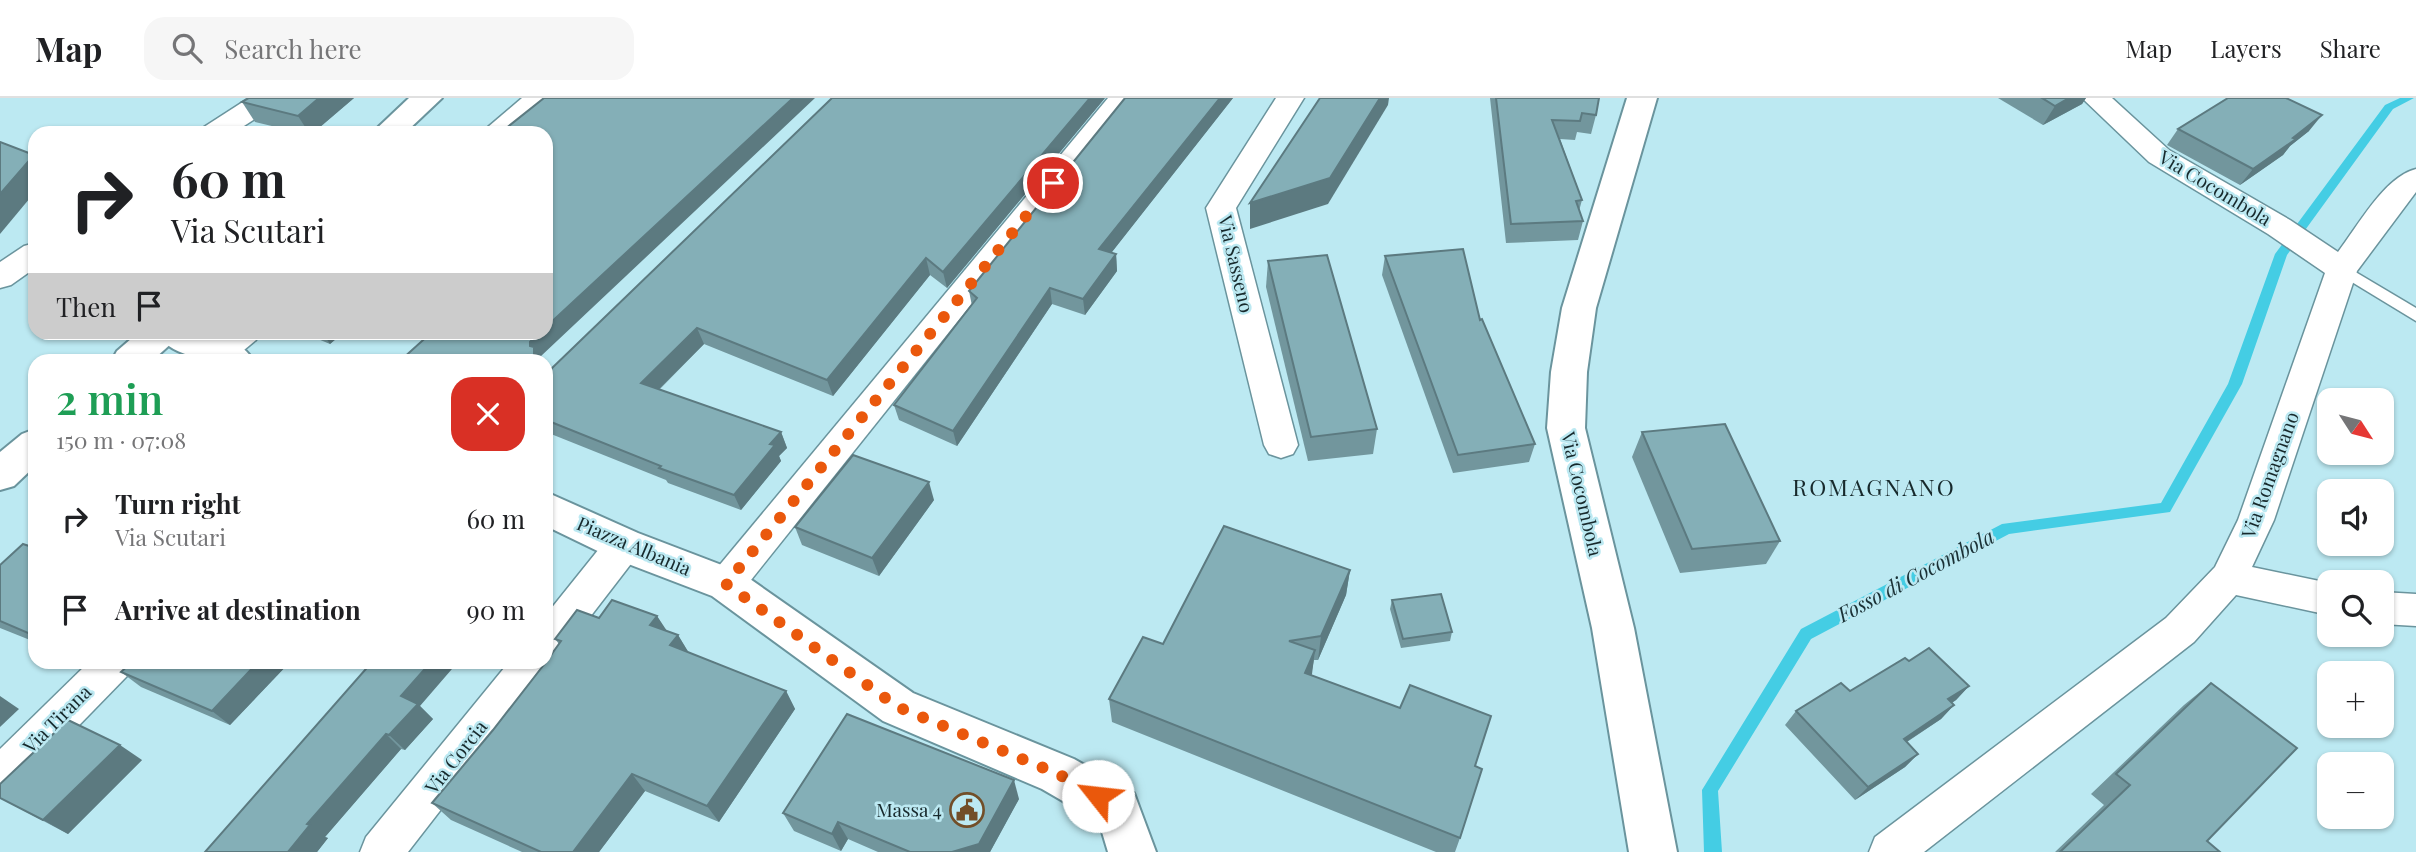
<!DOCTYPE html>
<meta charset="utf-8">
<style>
body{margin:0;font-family:"Playfair Display",serif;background:#f6f6f6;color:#202124;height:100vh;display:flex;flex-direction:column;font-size:26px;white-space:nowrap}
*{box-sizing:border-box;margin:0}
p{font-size:23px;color:#757577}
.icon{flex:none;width:38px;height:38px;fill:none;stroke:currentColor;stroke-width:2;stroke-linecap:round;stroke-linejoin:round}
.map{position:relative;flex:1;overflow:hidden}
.side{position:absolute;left:28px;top:256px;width:525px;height:315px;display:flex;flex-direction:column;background:#fff;border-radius:21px;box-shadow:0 2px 5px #0004}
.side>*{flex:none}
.top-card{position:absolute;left:28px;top:28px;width:525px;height:214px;border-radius:21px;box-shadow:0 2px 5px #0004;background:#fff;color:#202124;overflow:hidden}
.needle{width:46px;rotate:126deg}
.fabs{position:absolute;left:2317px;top:290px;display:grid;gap:14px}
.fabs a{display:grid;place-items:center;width:77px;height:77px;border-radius:14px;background:#fff;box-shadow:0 2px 5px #0004;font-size:35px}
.pin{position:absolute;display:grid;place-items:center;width:60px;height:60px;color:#fff;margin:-30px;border:4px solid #fff;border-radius:50%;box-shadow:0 2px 7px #0007}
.me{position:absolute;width:77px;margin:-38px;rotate:299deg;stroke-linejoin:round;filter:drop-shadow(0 0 5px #0008)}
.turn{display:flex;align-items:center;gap:24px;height:147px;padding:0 28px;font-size:32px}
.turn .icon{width:91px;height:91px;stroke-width:2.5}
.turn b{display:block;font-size:49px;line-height:60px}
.then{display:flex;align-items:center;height:66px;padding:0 28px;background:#0003;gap:14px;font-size:26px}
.round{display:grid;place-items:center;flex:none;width:74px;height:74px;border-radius:21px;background:#f6f6f6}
.summary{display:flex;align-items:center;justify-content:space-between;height:119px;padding:0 28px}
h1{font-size:42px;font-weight:600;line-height:52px;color:#1e9e55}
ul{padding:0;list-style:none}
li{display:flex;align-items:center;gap:21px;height:91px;padding:0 28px}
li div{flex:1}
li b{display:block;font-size:26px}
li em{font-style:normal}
header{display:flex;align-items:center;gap:42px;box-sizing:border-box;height:98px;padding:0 35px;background:#fff;border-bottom:2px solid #e0e0e0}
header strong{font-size:33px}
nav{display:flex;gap:38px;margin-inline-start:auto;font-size:24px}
.search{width:490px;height:63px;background:#f6f6f6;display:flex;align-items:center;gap:18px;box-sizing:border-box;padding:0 24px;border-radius:21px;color:#757577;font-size:26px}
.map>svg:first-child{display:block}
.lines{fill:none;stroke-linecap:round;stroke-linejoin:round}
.stream{fill:#44cde4;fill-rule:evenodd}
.lane-casing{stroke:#6a949d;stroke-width:3}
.street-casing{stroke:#6a949d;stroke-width:3}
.secondary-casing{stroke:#6a949d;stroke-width:4}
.primary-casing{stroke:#6a949d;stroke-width:4}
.lane{fill:#fff;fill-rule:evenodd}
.street{fill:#fff;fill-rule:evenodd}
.secondary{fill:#fff;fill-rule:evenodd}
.primary{fill:#fff;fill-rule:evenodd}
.wall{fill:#72969d}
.shaded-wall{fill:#5c7a80}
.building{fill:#84afb7;stroke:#5c7a80;stroke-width:2}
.route{stroke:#ea580c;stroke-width:12;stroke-dasharray:0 21.6}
.labels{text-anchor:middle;stroke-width:5;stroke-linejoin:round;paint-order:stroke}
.street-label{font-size:19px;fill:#17292c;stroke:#bce9f2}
.poi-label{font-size:19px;fill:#17292c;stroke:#bce9f2;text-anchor:end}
.water-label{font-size:21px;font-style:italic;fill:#1b3136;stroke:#bce9f2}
.quarter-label{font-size:23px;letter-spacing:2px;fill:#17292c;stroke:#bce9f2}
</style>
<header>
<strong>Map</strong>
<div class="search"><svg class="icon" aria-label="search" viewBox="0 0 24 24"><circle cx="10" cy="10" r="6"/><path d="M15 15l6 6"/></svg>Search here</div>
<nav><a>Map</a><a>Layers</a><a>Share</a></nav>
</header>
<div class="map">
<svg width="2416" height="754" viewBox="0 0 2416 754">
<rect width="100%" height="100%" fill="#bce9f2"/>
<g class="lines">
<path class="stream" d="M 2400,0 L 2414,0 L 2393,11 L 2287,157 L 2242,286 L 2170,414 L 2009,436 L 1811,541 L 1718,693 L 1722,754 L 1704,754 L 1702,692 L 1801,531 L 2002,426 L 2161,405 L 2228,286 L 2275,156 L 2385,7 Z"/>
<g class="lane-casing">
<path id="lane" d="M 2342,166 L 2416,210 L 2416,223 L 2337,175 L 2334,171 L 2337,167 Z"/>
</g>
<g class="street-casing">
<g id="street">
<path d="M 249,0 L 282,0 L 278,6 L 233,35 L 200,35 L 204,29 Z"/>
<path d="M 522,0 L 553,0 L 513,35 L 481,35 Z"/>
<path d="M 1108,0 L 1136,0 L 739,497 L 726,502 L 713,497 L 707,486 L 713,475 Z"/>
<path d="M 1276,0 L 1304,0 L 1236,110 L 1298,347 L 1293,356 L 1281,360 L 1269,356 L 1264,347 L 1206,110 Z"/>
<path d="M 2082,0 L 2112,0 L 2169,52 L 2290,122 L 2338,154 C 2358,128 2384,79 2416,71 L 2416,94 L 2357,173 L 2274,422 L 2252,469 L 2329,485 L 2329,517 L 2236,497 L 2194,544 L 1924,754 L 1869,754 L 1875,739 L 2166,520 L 2215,469 L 2238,422 L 2325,175 L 2268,136 L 2149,64 Z"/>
<path d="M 35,145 L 35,170 L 11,187 L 0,190 L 0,164 L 24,148 Z"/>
<path d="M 223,234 L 261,234 L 256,242 L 232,262 L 207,262 L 203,255 L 208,247 Z"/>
<path d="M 624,432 L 637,436 L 642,447 L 637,458 L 560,558 L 550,561 L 546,576 L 408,754 L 360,754 L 366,739 L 509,564 L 546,564 L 546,517 L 611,436 Z"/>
<path d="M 2382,494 L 2416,496 L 2416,528 L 2382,526 Z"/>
<path d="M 89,564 L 134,564 L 129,576 L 15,693 L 0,698 L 0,651 Z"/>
</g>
</g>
<g class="secondary-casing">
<g id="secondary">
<path d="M 1627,0 L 1657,0 L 1596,210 L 1587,274 L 1585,330 L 1634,530 L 1677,754 L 1629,754 L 1592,530 L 1547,330 L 1551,274 L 1562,210 Z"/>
<path d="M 156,234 C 186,234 236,232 253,262 C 224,265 172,263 156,234 Z"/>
<path d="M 546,394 L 638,435 L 740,474 L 913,595 L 1074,661 L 1134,695 L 1156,754 L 1108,754 L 1099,724 L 1042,691 L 883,623 L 712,498 L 610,459 L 546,428 Z"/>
</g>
</g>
<g class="primary-casing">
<g id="primary">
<path d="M 409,0 L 442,0 L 405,35 L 372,35 Z"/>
<path d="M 139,234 L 179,234 L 174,243 L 153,262 L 112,262 L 117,253 Z"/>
<path d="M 35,331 L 35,368 L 14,388 L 0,392 L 0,354 L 22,336 Z"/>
</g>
</g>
<use href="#lane" class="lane"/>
<use href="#street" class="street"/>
<use href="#secondary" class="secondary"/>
<use href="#primary" class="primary"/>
</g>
<g class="wall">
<path d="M 249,0 L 354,0 L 313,35 L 301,35 L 255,24 L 242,4 Z"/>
<path d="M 1105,0 L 947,190 L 930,177 L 833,298 L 704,246 L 659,292 L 781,334 L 787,350 L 779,358 L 781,363 L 741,412 L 668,385 L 666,382 L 546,334 L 546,273 L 549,273 Z"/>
<path d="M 1125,0 L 1233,0 L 1111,155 L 1116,156 L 1117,173 L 1085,217 L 1052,206 L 957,348 L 899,322 L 894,307 L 972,208 L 969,193 Z"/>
<path d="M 1490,0 L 1599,0 L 1596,17 L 1591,36 L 1577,34 L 1575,42 L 1560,41 L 1582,102 L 1579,113 L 1583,123 L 1578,142 L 1506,145 Z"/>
<path d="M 1998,0 L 2086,0 L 2082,6 L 2043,27 Z"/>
<path d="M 2178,31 L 2309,33 L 2290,48 L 2283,57 L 2240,87 L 2167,47 Z"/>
<path d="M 1385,158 L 1480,222 L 1535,346 L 1529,364 L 1453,375 L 1382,177 Z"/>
<path d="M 1268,163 L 1377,331 L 1373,356 L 1308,363 L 1266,189 Z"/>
<path d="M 301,234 L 344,234 L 330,246 Z"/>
<path d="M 1642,334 L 1780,443 L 1766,466 L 1680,475 L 1632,359 Z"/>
<path d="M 934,402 L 879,478 L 802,447 L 795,429 Z"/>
<path d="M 35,450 L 35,544 L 0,530 L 0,467 Z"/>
<path d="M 1350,472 L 1346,497 L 1318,562 L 1314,562 L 1311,577 L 1475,668 L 1460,740 L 1455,754 L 1436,754 L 1112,624 L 1109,601 L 1163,546 Z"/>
<path d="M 1392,502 L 1452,534 L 1450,543 L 1401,550 L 1390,511 Z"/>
<path d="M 657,518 L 666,533 L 678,537 L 688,554 L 786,593 L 795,611 L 719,724 L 645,693 L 599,754 L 522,754 L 451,722 L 432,705 L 493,632 L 559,546 L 555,541 L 599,520 Z"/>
<path d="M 1909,563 L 1969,588 L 1956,602 L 1952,605 L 1954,607 L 1941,621 L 1907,644 L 1918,656 L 1905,669 L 1855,702 L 1785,627 L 1796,613 L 1850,593 Z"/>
<path d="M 132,564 L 290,564 L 230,627 L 141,589 L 121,574 Z"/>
<path d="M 2211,585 L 2207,743 L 2220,754 L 2055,754 L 2104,707 L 2091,696 L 2184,607 Z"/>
<path d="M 420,608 L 433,621 L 405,652 L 401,651 L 325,739 L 328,740 L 317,754 L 205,754 Z"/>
<path d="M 142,662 L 68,736 L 0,700 L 0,686 Z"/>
<path d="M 1019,701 L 990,754 L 878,754 L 848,741 L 841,753 L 794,733 L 783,715 Z"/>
</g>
<g class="shaded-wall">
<path d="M 319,0 L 354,0 L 313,35 L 309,35 L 298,18 Z"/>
<path d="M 793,0 L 815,0 L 540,259 L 542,262 L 534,262 L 530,248 L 530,244 L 540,234 L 546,234 L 546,229 Z"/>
<path d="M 1090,0 L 1105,0 L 947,190 L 943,174 Z"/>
<path d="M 1220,0 L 1233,0 L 1101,168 L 1099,151 Z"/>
<path d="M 1380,0 L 1389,0 L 1388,7 L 1328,106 L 1250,131 L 1250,105 Z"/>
<path d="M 2069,0 L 2086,0 L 2082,6 L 2043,27 L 2055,8 Z"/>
<path d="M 2322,17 L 2309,33 L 2290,48 L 2283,57 L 2240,87 L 2253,71 Z"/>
<path d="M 34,57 L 35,58 L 35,94 L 0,136 L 0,96 Z"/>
<path d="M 1116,156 L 1117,173 L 1085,217 L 1083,201 Z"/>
<path d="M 926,160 L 930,177 L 833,298 L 827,282 Z"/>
<path d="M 1050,190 L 1052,206 L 957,348 L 953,333 Z"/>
<path d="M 697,230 L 704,246 L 649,301 L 641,285 Z"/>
<path d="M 322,234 L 344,234 L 330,246 Z"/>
<path d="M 781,334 L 787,350 L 779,358 L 781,363 L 741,412 L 734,397 L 770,346 Z"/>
<path d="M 929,384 L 934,402 L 879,478 L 872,460 Z"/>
<path d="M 1350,472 L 1346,497 L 1318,562 L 1321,538 Z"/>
<path d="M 657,518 L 669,536 L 650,527 Z"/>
<path d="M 678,537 L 689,555 L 670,547 Z"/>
<path d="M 1315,552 L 1312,576 L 1302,598 L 1305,575 Z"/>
<path d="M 258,564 L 290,564 L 230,627 L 212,613 Z"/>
<path d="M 431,564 L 458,564 L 420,608 L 433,621 L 405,652 L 389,637 L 401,598 Z"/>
<path d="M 1969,588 L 1956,602 L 1935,615 L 1948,601 Z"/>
<path d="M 786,593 L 795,611 L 719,724 L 707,708 Z"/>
<path d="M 0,598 L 19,611 L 0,629 Z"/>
<path d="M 1954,607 L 1941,621 L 1891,654 L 1904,641 Z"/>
<path d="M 386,636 L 401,651 L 325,739 L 328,740 L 317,754 L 288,754 L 307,726 Z"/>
<path d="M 120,647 L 142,662 L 68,736 L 43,722 Z"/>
<path d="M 1918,656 L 1905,669 L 1855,702 L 1868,689 Z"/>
<path d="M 632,676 L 645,693 L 599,754 L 573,754 Z"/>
<path d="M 1014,682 L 1019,701 L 990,754 L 952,754 Z"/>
<path d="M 838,724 L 848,741 L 841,753 L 832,736 Z"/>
</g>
<g class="building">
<path d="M 249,0 L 319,0 L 298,18 L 242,4 Z"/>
<path d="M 544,0 L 793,0 L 546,229 L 546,35 L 500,35 Z"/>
<path d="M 832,0 L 1090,0 L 943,174 L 926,160 L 827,282 L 697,230 L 641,285 L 781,334 L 770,346 L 775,347 L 734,397 L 659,370 L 661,368 L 546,322 L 546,273 L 549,273 Z"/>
<path d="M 1125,0 L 1220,0 L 1099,151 L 1116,156 L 1083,201 L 1050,190 L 953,333 L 894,307 L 977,200 L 969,193 Z"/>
<path d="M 1320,0 L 1380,0 L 1330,80 L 1250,105 Z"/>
<path d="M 1496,0 L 1599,0 L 1596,17 L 1582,15 L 1580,23 L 1552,22 L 1582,102 L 1576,103 L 1583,123 L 1511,126 Z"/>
<path d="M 2042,0 L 2069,0 L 2055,8 Z"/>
<path d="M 2228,0 L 2286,0 L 2322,17 L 2293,40 L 2296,41 L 2253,71 L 2178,31 Z"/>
<path d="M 0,44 L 34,57 L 0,96 Z"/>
<path d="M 1463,151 L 1480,222 L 1482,221 L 1535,346 L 1458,357 L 1385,158 Z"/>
<path d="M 1327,157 L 1377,331 L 1311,339 L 1268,163 Z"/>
<path d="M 432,234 L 540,234 L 530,244 L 530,248 L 534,249 L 534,262 L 401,262 Z"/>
<path d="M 1725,326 L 1780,443 L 1692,451 L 1642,334 Z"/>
<path d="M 853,357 L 929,384 L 872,460 L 795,429 Z"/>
<path d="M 1224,428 L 1350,472 L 1321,538 L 1289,543 L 1315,552 L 1305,575 L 1400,610 L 1410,587 L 1491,618 L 1475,668 L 1482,671 L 1460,740 L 1109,601 L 1143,539 L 1163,546 Z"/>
<path d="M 23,446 L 35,450 L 35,538 L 0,523 L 0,467 Z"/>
<path d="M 1441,496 L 1452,534 L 1403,541 L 1392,502 Z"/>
<path d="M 612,502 L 657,518 L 650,527 L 678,537 L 670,547 L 786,593 L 707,708 L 632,676 L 573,754 L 541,754 L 432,705 L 493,632 L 546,564 L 561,543 L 555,541 L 577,512 L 599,520 Z"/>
<path d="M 1929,550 L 1969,588 L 1948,601 L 1954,607 L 1904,641 L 1918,656 L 1868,689 L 1796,613 L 1841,585 L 1850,593 L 1905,560 L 1909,563 Z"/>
<path d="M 132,564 L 258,564 L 212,613 L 121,574 Z"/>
<path d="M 372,564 L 431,564 L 401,598 L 418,606 L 389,637 L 386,636 L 307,726 L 310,727 L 288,754 L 205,754 Z"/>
<path d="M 2211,585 L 2297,650 L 2207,743 L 2220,754 L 2060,754 L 2130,687 L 2116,676 Z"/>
<path d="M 847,616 L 1014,682 L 979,746 L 952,754 L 910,754 L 838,724 L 832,736 L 783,715 Z"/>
<path d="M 68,622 L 120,647 L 43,722 L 0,700 L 0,686 Z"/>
</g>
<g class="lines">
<path class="route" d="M 1053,85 L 726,486 L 898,609 L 1058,676 L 1098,698"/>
</g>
<defs>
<g id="civic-ring" transform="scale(1.75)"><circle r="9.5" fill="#bce9f2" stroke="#724e28" stroke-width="1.5"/><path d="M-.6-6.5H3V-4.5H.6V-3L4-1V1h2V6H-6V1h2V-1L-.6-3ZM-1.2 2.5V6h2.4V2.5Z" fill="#724e28"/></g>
</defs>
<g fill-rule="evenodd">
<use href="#civic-ring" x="967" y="712"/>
</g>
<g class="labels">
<g class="street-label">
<text transform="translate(2215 90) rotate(31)" y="7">Via Cocombola</text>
<text transform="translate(1236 166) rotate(77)" y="7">Via Sasseno</text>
<text transform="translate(2270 377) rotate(-70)" y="7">Via Romagnano</text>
<text transform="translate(1582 396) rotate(77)" y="7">Via Cocombola</text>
<text transform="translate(634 448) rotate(23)" y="7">Piazza Albania</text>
<text transform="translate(57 621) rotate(-45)" y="7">Via Tirana</text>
<text transform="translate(456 659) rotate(-52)" y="7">Via Corcia</text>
</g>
<g class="poi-label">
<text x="942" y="719">Massa 4</text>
</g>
<g class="water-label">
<text transform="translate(1916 478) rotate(-28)" y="7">Fosso di Cocombola</text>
</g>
<g class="quarter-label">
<text x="1874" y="398">ROMAGNANO</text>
</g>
</g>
</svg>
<div class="fabs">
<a><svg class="needle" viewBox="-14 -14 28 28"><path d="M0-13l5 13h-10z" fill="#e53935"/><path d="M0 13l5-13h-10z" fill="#757577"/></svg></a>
<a><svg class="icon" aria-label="sound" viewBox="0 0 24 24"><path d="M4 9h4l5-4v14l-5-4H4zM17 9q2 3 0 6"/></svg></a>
<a><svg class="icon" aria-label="search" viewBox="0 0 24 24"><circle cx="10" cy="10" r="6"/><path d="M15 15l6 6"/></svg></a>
<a>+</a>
<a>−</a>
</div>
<div class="pin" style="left:1053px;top:85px;background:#d93025"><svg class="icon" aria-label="arrive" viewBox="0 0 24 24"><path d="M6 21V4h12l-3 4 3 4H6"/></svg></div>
<svg class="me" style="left:1098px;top:698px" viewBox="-20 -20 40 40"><circle r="19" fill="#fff"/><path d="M0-13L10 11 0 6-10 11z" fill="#ea580c"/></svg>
<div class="top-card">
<div class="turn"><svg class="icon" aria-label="right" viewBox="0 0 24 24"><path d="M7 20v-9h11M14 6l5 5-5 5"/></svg><div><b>60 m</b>Via Scutari</div></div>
<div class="then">Then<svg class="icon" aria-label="arrive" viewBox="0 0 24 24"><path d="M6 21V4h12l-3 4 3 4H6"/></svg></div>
</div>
<section class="side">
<div class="summary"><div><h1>2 min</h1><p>150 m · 07:08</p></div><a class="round" style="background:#d93025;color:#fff"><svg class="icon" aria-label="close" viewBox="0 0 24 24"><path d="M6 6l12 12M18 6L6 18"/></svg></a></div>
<ul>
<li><svg class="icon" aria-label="right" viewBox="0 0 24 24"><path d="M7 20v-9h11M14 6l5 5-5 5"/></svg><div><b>Turn right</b><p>Via Scutari</p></div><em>60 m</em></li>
<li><svg class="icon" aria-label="arrive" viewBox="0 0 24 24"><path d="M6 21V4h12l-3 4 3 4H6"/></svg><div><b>Arrive at destination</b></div><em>90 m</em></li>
</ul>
</section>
</div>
